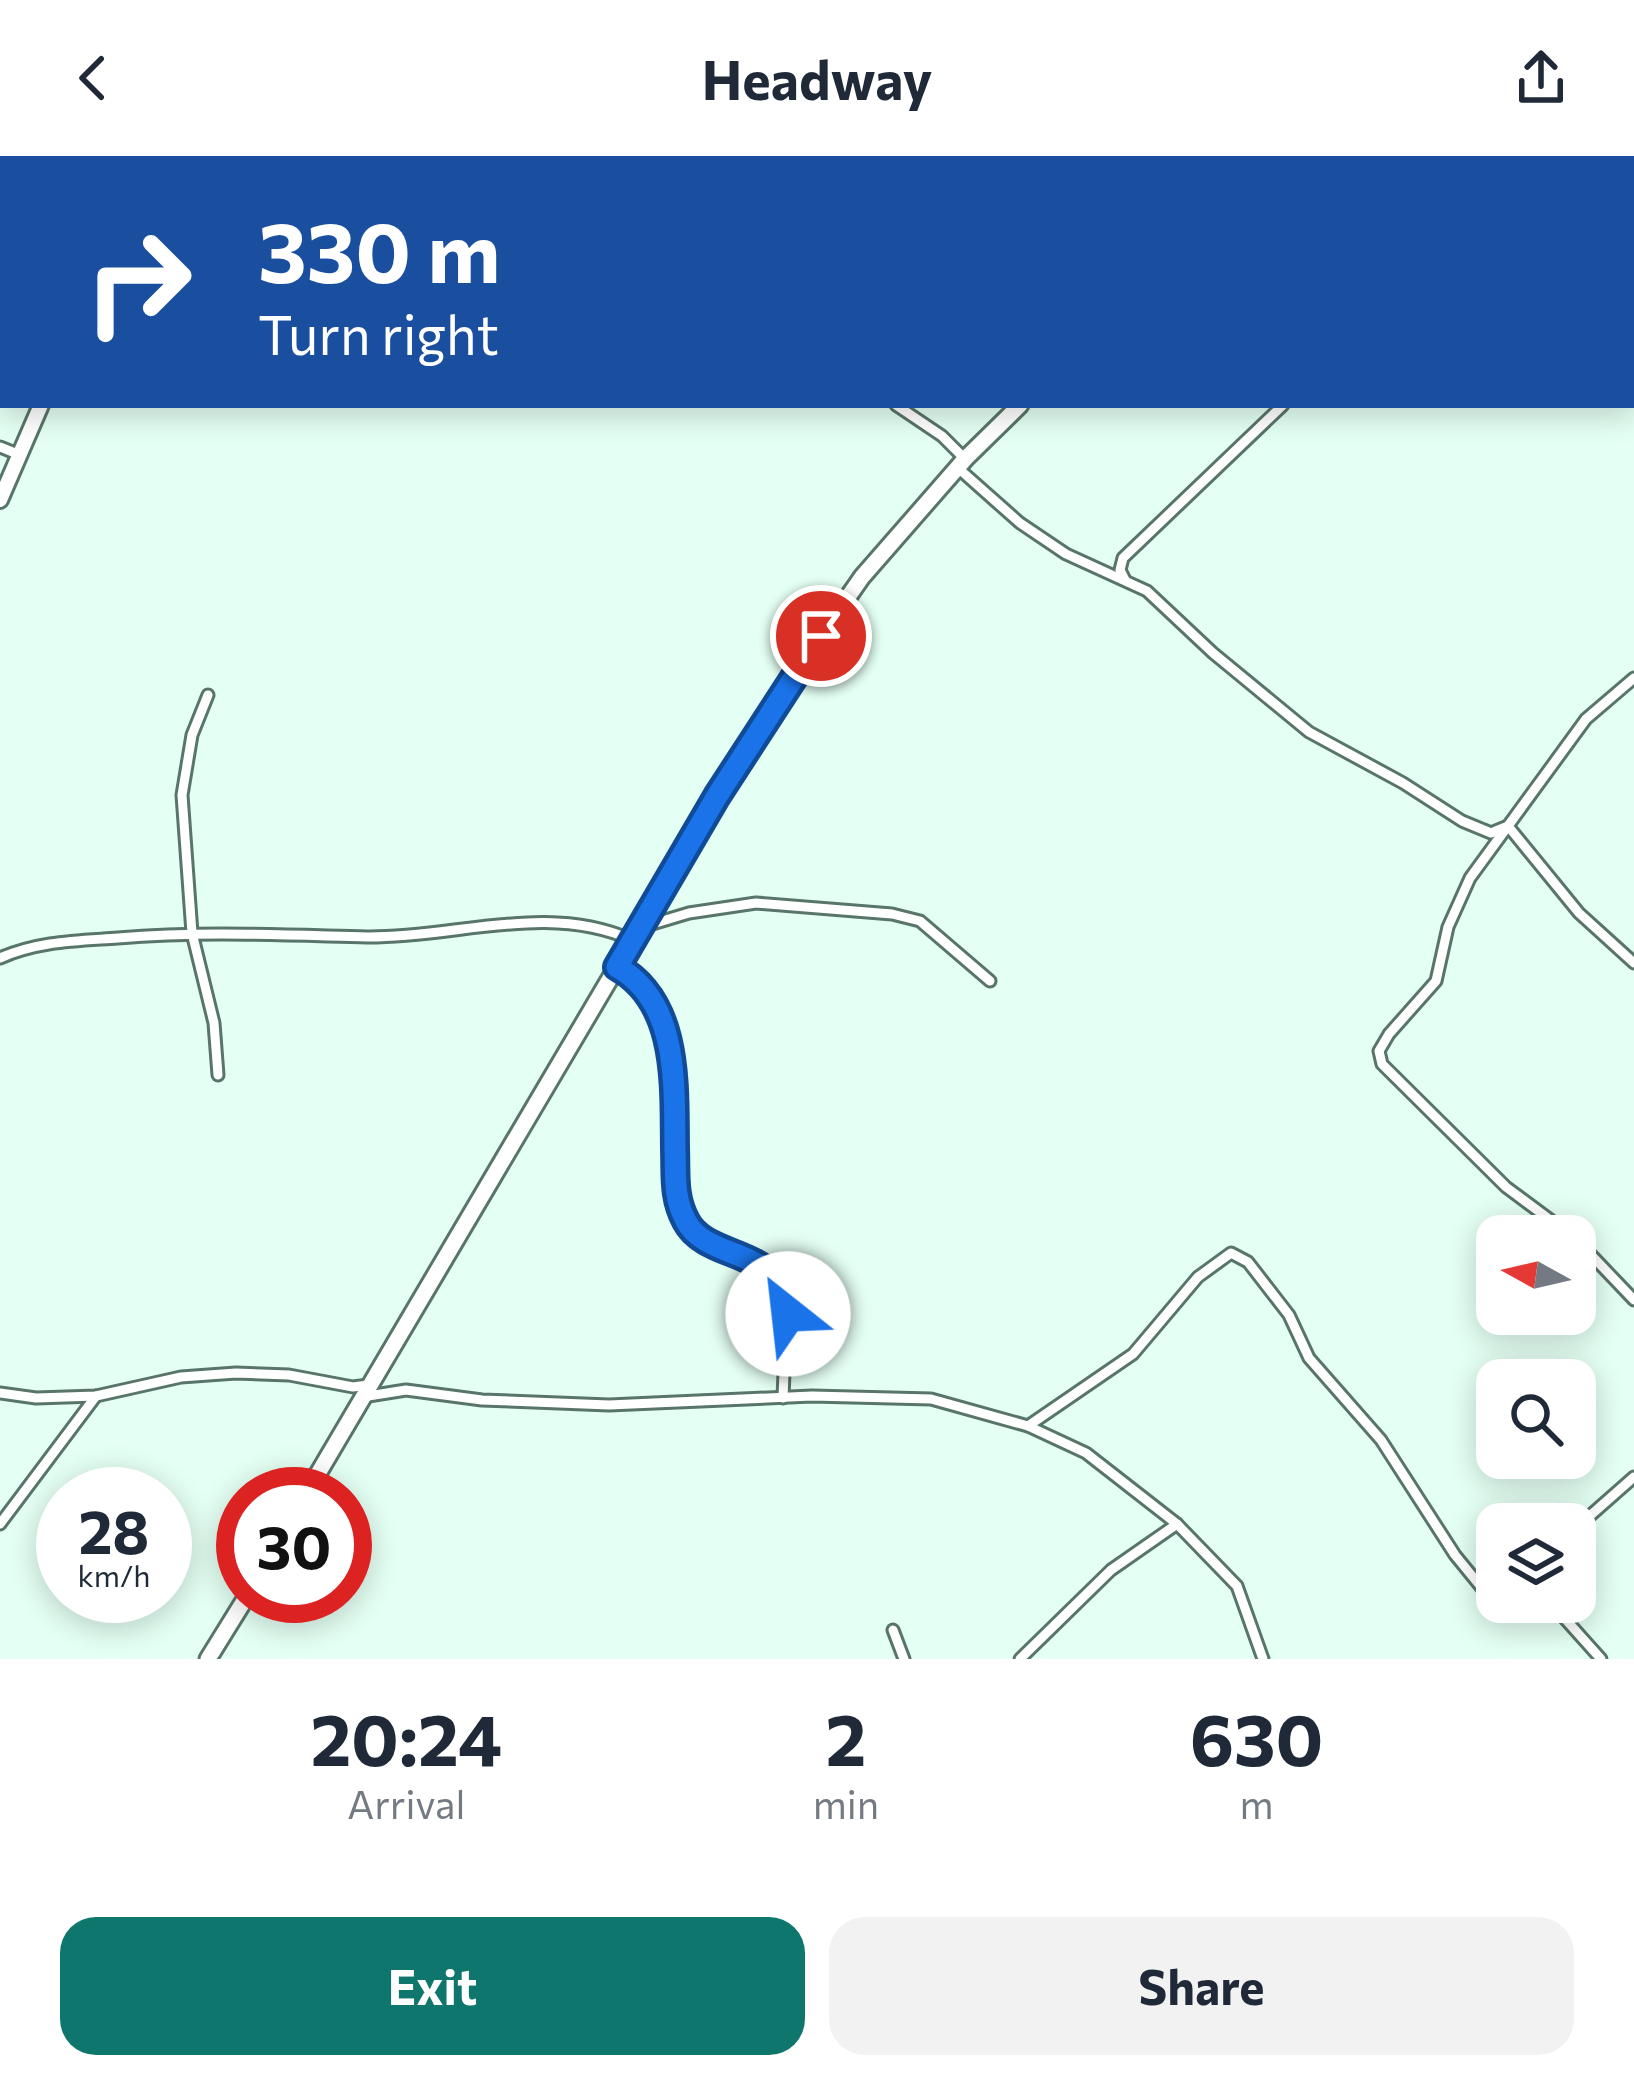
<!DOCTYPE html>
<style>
body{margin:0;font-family:Commissioner,sans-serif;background:#f2f2f3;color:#1f2937;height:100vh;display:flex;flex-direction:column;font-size:45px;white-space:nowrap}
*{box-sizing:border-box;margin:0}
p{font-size:39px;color:#747a83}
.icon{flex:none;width:66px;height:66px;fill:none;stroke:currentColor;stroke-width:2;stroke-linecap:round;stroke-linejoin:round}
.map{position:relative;height:1503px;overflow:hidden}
.sheet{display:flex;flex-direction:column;background:#fff;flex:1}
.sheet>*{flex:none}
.top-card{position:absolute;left:0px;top:0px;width:1635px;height:252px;box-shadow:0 6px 30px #0003;background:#1a4fa0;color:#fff;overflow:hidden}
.needle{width:78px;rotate:278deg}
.tools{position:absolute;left:1476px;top:1059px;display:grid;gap:24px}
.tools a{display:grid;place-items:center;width:120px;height:120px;border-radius:24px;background:#fff;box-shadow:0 6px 30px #0003;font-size:60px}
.speed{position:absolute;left:36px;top:1311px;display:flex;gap:24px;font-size:60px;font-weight:700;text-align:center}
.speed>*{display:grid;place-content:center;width:156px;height:156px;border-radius:50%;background:#fff;box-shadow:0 6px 30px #0003;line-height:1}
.speed small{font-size:30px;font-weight:400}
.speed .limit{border:18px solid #d22;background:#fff;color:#111}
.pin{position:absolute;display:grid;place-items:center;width:102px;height:102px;color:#fff;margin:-51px;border:6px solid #fff;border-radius:50%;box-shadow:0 3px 12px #0007}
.me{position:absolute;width:132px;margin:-66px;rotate:331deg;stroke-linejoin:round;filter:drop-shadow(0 0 9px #0008)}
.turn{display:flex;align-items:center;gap:42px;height:252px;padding:0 60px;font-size:54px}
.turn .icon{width:156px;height:156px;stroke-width:2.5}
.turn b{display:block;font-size:84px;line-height:102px}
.eta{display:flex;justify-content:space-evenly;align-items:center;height:204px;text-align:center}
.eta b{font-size:72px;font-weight:700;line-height:84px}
.primary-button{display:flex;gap:24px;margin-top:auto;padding:24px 60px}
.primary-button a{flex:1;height:138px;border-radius:36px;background:#0f766e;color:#fff;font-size:48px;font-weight:700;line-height:138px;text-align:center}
.primary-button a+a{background:#f2f2f3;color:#1f2937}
header{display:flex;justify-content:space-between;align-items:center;height:156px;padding:0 60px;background:#fff;font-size:54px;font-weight:700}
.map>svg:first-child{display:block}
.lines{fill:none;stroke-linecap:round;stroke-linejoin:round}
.street-casing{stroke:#587569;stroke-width:15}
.secondary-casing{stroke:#587569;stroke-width:20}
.primary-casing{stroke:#587569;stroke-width:21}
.street{stroke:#fff;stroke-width:9}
.secondary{stroke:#fff;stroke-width:14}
.primary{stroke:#fff;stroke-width:15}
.route-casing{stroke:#114b97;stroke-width:30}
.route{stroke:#1a73e8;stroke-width:21}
</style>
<header><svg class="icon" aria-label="back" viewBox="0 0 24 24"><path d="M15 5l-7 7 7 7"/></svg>Headway<svg class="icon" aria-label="share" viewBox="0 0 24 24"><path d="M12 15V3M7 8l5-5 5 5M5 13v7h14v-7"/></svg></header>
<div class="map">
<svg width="1634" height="1503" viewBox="0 0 1634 1503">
<rect width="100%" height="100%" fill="#e4fff3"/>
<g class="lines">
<g class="street-casing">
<g id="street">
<path d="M 659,0 L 661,3"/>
<path d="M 1352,0 L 1353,3"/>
<path d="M 596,3 L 597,0"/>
<path d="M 896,249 L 942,280 L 965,303"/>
<path d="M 0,291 L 20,299"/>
<path d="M 958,312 L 1020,367 L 1066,398 L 1147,435 L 1213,497 L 1309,576 L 1403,627 L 1462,665 L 1491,677 L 1508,670 L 1579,757 L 1634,807"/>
<path d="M 1125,424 L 1120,414 L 1123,402 L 1283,249"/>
<path d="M 208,539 L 192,579 L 182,639 L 192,777 L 214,867 L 218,919"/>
<path d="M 639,772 L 689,757 L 756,747 L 892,758 L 920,765 L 990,825"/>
<path d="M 0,802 C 39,785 76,785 118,782 C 201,775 283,779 367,781 C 456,782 547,746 632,784"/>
<path d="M 617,811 C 680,846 674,930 675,993 C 676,1013 673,1029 679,1048 C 698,1105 766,1089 787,1138 L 783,1242"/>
<path d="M 1572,1080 L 1506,1031 L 1382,908 L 1379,895 L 1389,878 L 1436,825 L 1448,771 L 1470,722 L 1586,563 L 1634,522"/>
<path d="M 1575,1082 L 1634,1144"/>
<path d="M 0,1237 L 36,1242 L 96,1240 L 181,1221 L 236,1217 L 289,1219 L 353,1231 L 368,1229"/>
<path d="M 362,1241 L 406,1234 L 482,1244 L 609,1249 L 812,1240 L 931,1243 L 1028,1270 L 1086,1297 L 1177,1368 L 1237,1430 L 1263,1503"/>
<path d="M 1028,1270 L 1133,1198 L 1198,1121 L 1231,1097 L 1248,1106 L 1289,1159 L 1309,1202 L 1381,1284 L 1455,1399 L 1486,1437 L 1497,1428"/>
<path d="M 0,1368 L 96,1240"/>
<path d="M 1575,1373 L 1634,1321"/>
<path d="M 1550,1446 L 1601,1503"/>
<path d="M 893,1474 L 904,1503"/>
<path d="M 1020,1503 L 1111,1414 L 1177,1368"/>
</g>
</g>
<g class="secondary-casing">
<g id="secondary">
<path d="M 169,3 L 171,0"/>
<path d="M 0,344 L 41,249"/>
</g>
</g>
<g class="primary-casing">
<g id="primary">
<path d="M 1326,3 L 1330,0"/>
<path d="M 306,1338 L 717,641 L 800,510 L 862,421 L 965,303 L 1020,249"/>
<path d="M 208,1503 L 247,1440"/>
</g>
</g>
<use href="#street" class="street"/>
<use href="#secondary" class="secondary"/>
<use href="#primary" class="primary"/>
</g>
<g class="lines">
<g class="route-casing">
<path id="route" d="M 788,1158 L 784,1130 C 775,1122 766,1112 755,1107 C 732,1094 699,1090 686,1065 C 673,1041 676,1019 675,993 C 674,930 680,846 617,811 L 717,640 L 821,480"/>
</g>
<use href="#route" class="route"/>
</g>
</svg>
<div class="tools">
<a><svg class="needle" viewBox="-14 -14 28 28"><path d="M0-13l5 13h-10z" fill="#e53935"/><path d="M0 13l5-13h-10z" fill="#747a83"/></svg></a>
<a><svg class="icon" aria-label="search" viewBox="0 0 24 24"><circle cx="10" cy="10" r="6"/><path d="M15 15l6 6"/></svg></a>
<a><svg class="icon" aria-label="layers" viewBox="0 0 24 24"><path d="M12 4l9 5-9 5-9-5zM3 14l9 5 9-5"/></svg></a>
</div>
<div class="speed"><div>28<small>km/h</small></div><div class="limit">30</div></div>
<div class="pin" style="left:821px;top:480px;background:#d93025"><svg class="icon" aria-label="arrive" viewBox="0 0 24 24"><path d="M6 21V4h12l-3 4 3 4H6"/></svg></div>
<svg class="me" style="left:788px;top:1158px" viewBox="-20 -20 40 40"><circle r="19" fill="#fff"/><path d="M0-13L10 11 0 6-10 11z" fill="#1a73e8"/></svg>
<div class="top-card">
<div class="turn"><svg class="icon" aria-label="right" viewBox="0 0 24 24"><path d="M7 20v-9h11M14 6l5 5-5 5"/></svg><div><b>330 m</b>Turn right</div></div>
</div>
</div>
<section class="sheet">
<div class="eta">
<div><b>20:24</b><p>Arrival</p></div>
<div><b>2</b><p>min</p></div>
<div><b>630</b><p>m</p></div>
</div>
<div class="primary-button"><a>Exit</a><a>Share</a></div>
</section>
